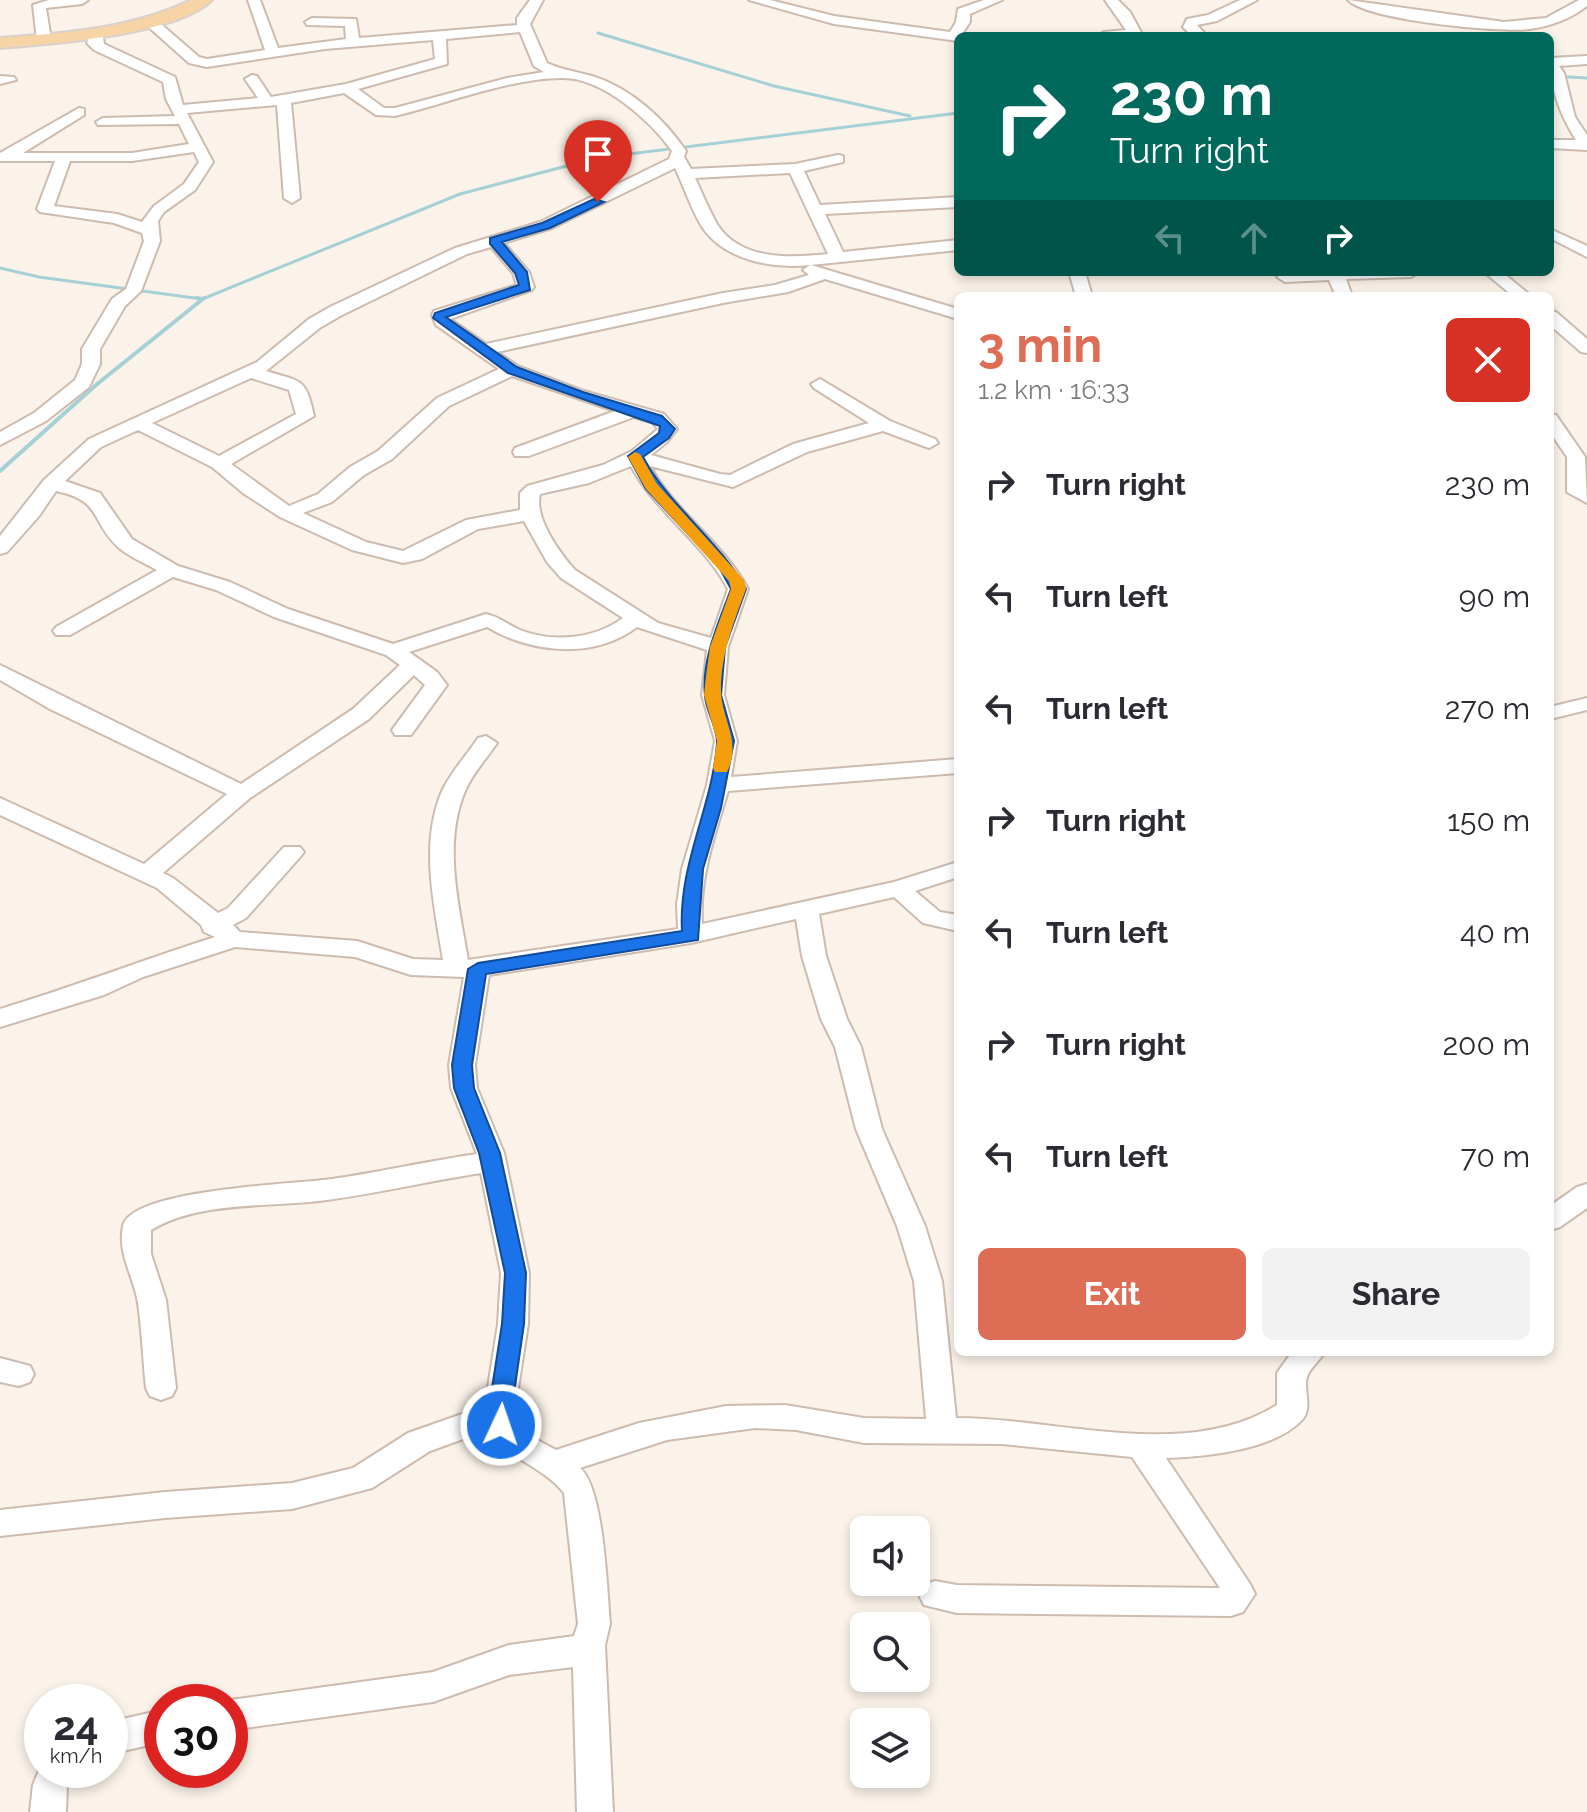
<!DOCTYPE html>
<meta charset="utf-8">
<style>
body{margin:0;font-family:Raleway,sans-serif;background:#f2f2f3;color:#2b2b33;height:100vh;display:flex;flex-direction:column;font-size:30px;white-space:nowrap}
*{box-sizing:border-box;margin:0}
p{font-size:26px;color:#7c7c81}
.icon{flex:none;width:44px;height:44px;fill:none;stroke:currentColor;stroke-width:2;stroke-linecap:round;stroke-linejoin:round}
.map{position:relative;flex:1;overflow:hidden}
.panel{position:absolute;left:954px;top:292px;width:600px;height:1064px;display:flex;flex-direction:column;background:#fff;border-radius:12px;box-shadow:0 4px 12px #0003}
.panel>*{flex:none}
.guide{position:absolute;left:954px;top:32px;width:600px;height:244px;border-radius:12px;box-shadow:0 4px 12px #0003;background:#00695c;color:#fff;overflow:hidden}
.buttons{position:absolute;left:850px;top:1516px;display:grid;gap:16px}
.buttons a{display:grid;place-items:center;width:80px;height:80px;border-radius:12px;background:#fff;box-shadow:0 4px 12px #0003;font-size:40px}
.speed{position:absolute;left:24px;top:1684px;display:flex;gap:16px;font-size:40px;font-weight:700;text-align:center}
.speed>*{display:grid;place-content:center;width:104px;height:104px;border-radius:50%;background:#fff;box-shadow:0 4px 12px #0003;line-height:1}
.speed small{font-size:20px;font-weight:400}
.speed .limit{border:12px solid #d22;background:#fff;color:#111}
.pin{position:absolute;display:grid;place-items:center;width:68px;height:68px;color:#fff;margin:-82px -34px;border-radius:50% 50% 50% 0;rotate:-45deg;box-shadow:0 0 8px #0007}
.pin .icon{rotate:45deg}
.me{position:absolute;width:88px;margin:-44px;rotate:3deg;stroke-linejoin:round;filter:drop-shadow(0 0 6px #0008)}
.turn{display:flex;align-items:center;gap:28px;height:168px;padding:0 24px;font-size:36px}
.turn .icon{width:104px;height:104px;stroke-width:2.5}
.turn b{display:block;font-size:56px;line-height:68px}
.lanes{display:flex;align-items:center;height:76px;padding:0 24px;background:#0003;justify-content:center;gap:40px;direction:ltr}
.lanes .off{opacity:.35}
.round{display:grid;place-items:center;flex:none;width:84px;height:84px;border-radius:12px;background:#f2f2f3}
.summary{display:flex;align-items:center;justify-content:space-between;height:136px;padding:0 24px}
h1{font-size:48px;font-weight:700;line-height:60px;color:#de6d55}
.button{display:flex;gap:16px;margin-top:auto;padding:16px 24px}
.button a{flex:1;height:92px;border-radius:12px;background:#de6d55;color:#fff;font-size:32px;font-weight:700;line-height:92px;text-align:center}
.button a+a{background:#f2f2f3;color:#2b2b33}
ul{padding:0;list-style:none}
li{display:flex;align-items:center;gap:24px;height:112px;padding:0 24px}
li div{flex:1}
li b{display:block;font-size:30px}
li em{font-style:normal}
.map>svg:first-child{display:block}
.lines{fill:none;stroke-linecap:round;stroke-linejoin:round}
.stream-far1{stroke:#a5d1d6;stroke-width:3}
.stream{stroke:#a5d1d6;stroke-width:4}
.minor-casing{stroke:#cdbbaf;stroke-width:4}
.major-casing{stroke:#d8d1cd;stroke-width:4}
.minor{fill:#fff;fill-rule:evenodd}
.major{fill:#f6d4a6;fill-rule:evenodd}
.route{fill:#1a73e8;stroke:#114b97;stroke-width:2}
.slow{fill:#f59e0b}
</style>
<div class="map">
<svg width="1587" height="1812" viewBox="0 0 1587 1812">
<rect width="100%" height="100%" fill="#fbf3e9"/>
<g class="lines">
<g class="stream-far1">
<path d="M 598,33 L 774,86 L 910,116"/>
<path d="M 1550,76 L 1587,78"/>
<path d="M 0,268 L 39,277 L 202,299"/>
<path d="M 200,300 L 460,194 L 597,158 L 958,113"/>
</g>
<g class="stream">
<path d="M 197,298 L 202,299"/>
<path d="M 0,471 L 96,385 L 204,298"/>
</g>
<g class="minor-casing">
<g id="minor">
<path d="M 49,0 L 88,0 L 82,4 L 46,8 L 51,40 L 44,44 L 37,40 L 33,5 Z"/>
<path d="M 248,0 L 260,0 L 278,48 L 346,39 L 345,26 L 307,25 L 305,22 L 312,18 L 356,19 L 359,38 L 517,25 L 517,18 L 530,0 L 543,0 L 530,24 L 547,63 C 562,70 579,72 595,77 C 633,90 664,119 686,151 L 684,157 L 691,169 L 795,164 L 838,155 L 843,156 L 843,162 L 804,171 L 820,205 L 958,197 L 958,207 L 825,214 L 843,252 L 958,240 L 958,250 L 811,265 L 958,309 L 958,319 L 825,279 L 788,292 L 723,303 L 497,352 L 518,366 L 584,391 L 664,414 L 677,429 L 667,442 L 651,455 L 720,474 L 730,475 L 793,444 L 869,423 L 814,388 L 811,384 L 820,379 L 890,421 L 935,439 L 938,443 L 929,448 L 883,431 L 807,452 L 733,487 L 650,466 C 675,512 722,541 748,589 L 728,647 L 724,695 L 737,741 L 731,777 L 958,759 L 958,773 L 728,791 C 715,835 699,878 702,924 L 894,882 L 958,862 L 958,877 L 915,891 L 940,912 L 958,915 L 958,931 L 923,923 L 894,897 L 819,914 L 826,956 L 847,1019 L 861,1047 L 882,1129 L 925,1226 L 942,1281 L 956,1418 C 1058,1418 1186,1462 1277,1405 L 1277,1373 L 1292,1352 L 1325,1352 C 1320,1360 1309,1369 1307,1377 C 1303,1390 1313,1408 1302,1420 C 1274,1450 1206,1457 1166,1458 L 1250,1584 L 1255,1594 L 1243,1612 L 1231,1616 L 957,1613 L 924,1605 L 919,1595 L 924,1585 L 935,1581 L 957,1585 L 1220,1588 L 1132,1457 L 1002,1444 L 864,1443 L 796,1430 L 755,1428 L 667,1440 L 580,1468 C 604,1488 607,1590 610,1624 L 605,1645 L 613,1812 L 577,1812 L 573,1667 L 509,1675 L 433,1702 L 230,1730 L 230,1702 L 224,1702 L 230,1700 L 433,1672 L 509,1645 L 574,1636 L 578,1624 L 564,1493 C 543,1466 507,1459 488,1430 L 430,1451 L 372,1488 L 292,1509 L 165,1518 L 0,1536 L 0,1510 L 165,1492 L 292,1483 L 353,1468 L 408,1433 L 485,1406 L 498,1324 L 501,1273 L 481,1173 C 429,1181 379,1193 327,1200 C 270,1208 202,1200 151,1230 L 151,1254 L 166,1300 L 176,1388 L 172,1396 L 161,1400 L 150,1396 L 146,1388 C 143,1360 142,1331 138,1303 C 134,1277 117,1253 123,1226 C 131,1189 298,1184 332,1179 C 381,1172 428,1161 477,1154 L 451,1088 L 449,1065 L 464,977 L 411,975 L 355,957 L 235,947 L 143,977 L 104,995 L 0,1027 L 0,1009 C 73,987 143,960 215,937 L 204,932 L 201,925 L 157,888 L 0,815 L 0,798 L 144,864 L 227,794 L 50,709 L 0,680 L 0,665 L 241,784 L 353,709 L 400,665 L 386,655 L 274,617 L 216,590 L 173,577 L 70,635 L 56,635 L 53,631 L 56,627 L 157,570 C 145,563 129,557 118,547 C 91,522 102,500 56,491 L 39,516 L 7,552 L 0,554 L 0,536 L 44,480 L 89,439 L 257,362 L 309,319 L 330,307 L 455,248 L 540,222 L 669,159 L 672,151 C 651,121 602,77 562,78 C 511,78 445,104 395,116 L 376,115 L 344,93 L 291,103 L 300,198 L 292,203 L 284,198 L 277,105 L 187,113 L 213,162 L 195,190 L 164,212 L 158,221 L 160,241 L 141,291 L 125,306 L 100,349 L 100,364 L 89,387 L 46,421 L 0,445 L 0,432 L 34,413 L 75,380 L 82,364 L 82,349 L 112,299 L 126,289 L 144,241 L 142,233 L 114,223 L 40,212 L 37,209 L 55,161 L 0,161 L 0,153 L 79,108 L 84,109 L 84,115 L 23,153 L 132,153 L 189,144 L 179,124 L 98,125 L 96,122 L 103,118 L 175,116 L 166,99 L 163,82 L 94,50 L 87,43 L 92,31 L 102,31 L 104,44 L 175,77 L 183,105 L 258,98 L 245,79 L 252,75 L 257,76 L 271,97 L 346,84 L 435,59 L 433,40 L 325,49 L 207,67 L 189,63 L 143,22 L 155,19 L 199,57 L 207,59 L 265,50 ZM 520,32 L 534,66 L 544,72 L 507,78 L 395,108 L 384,108 L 358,89 L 447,64 L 446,39 ZM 194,152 L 199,162 L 184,184 L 154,206 L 142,222 L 117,214 L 54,206 L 70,161 L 132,161 ZM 675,168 C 685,188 692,213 705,231 C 728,261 775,269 810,265 L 803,270 L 809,275 L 775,285 L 723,293 L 486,344 L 450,319 L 532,290 L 534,287 L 529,272 L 504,243 L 552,228 ZM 790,173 L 828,254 C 791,258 740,261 717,224 C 709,210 702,193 695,178 ZM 491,247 L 513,273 L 517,285 L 434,311 L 432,315 L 436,325 L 499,369 L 437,398 L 378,451 L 350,467 L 318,494 L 289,506 L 231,464 L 314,416 C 306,377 301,382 266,371 L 321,327 L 342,315 L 467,254 ZM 512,376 L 615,411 L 515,448 L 513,452 L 515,456 L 529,456 L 634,417 L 652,422 L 658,429 L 632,451 L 603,465 L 527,486 L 520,493 L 520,510 L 466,520 L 403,551 L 366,542 L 303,513 L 332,502 L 364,475 L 392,459 L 449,406 ZM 251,378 L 289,390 L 296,414 L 219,456 L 152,423 ZM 138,430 L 212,467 L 243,493 L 280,517 L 352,550 L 403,563 L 422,559 L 478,529 L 524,521 L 547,562 L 561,578 L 623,618 C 595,639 553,643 520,630 C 508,625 500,617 486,614 L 393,644 L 288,609 L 230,582 L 178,566 L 132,539 L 100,493 L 65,481 L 101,447 ZM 631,466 C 656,513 703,542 728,589 L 711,638 L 658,623 L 575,570 C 559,552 534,518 540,494 L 589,483 ZM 487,627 C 531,653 594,660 637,627 L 707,650 L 702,695 L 715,741 L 707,785 L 682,869 L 677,904 L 678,929 L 468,960 C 459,906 442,842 466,789 C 473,773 487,758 497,743 L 486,736 L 478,738 C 467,755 452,771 443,789 C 419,841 434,905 443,960 L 413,959 L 357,941 L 240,932 L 233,925 L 246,918 L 300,857 L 304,852 L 300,847 L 284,847 L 228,908 L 218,913 L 173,878 L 163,873 L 250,798 L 369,719 L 414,675 L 425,685 L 392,730 L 395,735 L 411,735 L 447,685 L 437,672 L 409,652 ZM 796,919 L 802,956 L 821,1019 L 835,1047 L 856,1129 L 897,1226 L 914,1281 L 926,1419 L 864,1418 L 785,1405 L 726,1406 L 639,1423 L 556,1450 C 540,1441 519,1433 514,1414 L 528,1324 L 529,1273 L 504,1153 L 477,1088 L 475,1065 L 489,975 L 691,943 Z"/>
<path d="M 749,0 L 770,0 L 834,16 L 950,32 L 956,22 L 958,9 L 984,0 L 1002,0 L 970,14 L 970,22 L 962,34 L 964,36 L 958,36 L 958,41 L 834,24 Z"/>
<path d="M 1105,0 L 1118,0 L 1130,12 L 1143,36 L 1097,36 L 1104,32 L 1126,30 Z"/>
<path d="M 1240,0 L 1257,0 L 1217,21 L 1197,25 L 1207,36 L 1192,36 L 1183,27 L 1187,19 L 1208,15 Z"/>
<path d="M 1348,0 L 1504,22 L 1546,18 L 1579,0 L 1587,0 L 1587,6 C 1570,19 1551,26 1530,29 C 1499,33 1367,20 1348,0 Z"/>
<path d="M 1587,56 L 1587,64 L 1559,66 L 1564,73 L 1575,117 L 1587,135 L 1587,150 L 1550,148 L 1550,140 L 1576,140 C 1560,115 1550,88 1550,58 Z"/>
<path d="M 0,76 L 14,77 L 16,80 L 0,84 Z"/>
<path d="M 1550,229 L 1587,246 L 1587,257 L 1550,238 Z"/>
<path d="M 1069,272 L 1085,272 L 1092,296 L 1076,296 Z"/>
<path d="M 1288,272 L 1419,272 L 1411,277 L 1346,279 L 1352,296 L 1336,296 L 1329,280 L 1285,282 L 1277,277 Z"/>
<path d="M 1484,272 L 1502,272 L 1531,296 L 1513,296 Z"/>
<path d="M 1550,311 L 1556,312 L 1587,339 L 1587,353 L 1581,352 L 1550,325 Z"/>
<path d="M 1550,414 L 1556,415 L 1585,457 L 1587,503 L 1567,492 L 1567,457 L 1550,432 Z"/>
<path d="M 1587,698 L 1587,710 L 1550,719 L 1550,707 Z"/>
<path d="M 1587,1184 L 1587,1208 L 1560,1227 L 1550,1230 L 1550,1206 L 1577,1187 Z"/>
<path d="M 0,1358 L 30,1366 L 34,1374 L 30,1382 L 19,1386 L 0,1382 Z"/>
<path d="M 162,1710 L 162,1742 L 110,1754 L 110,1722 Z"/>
<path d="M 42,1763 L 42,1770 L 73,1770 L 67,1785 L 66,1812 L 30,1812 L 33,1785 Z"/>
</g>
</g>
<g class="major-casing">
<path id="major" d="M 191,0 L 212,0 C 177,35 50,44 0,48 L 0,38 C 66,33 131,29 191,0 Z"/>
</g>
<use href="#minor" class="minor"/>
<use href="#major" class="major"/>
</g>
<path class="route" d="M 594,199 L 604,202 L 550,228 L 502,242 L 527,272 L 530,290 L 446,317 L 517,367 L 583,392 L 662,416 L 675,429 L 669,438 L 643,457 C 670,507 718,539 746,589 L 725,647 L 721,695 L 734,741 L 721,808 L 703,869 L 698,940 L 486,974 L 472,1065 L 474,1088 L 500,1153 L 526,1273 L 524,1324 L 511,1414 L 513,1425 L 509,1432 L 501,1434 L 493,1432 L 488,1414 L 502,1324 L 505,1273 L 479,1153 L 454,1088 L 452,1065 L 468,969 L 478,963 L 682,931 C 678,865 712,808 717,744 C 718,728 706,712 705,696 C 701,660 719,622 731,589 L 719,567 L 646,489 L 628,456 L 659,433 L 660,426 L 508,373 L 433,318 L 435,313 L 519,285 L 515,273 L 490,244 L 490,238 L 542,223 Z"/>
<path class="slow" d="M 635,452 L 640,454 L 657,484 L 744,580 L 746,589 C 734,622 720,656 721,692 C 722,721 742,742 727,772 L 715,772 L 713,768 L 717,741 L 704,695 L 706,677 L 710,647 L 731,589 L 729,581 L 646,489 L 628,457 Z"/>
</svg>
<div class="buttons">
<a><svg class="icon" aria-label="sound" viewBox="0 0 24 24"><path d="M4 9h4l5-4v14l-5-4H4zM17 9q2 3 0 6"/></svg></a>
<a><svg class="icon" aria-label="search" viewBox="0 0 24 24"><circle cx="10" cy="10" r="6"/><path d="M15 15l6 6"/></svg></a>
<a><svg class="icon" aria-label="layers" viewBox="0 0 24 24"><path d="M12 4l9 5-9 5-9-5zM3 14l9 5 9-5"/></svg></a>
</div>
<div class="speed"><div>24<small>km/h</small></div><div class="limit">30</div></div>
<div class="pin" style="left:598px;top:202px;background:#d93025"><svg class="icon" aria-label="arrive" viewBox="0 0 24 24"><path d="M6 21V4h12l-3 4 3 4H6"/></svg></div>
<svg class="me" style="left:501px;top:1425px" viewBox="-20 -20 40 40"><circle r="17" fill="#1a73e8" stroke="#fff" stroke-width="3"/><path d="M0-11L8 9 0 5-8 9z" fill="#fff"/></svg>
<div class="guide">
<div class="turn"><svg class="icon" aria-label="right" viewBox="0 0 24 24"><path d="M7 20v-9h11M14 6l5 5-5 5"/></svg><div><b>230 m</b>Turn right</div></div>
<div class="lanes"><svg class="icon off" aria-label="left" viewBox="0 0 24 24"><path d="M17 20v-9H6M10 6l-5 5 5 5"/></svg><svg class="icon off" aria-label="ahead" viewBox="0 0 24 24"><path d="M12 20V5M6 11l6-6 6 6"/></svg><svg class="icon" aria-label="right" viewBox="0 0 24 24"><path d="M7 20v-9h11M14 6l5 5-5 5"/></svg></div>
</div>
<section class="panel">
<div class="summary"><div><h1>3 min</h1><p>1.2 km · 16:33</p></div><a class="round" style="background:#d93025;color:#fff"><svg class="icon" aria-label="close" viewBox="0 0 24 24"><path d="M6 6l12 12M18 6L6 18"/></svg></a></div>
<ul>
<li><svg class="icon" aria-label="right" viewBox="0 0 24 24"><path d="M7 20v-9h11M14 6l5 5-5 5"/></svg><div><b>Turn right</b></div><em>230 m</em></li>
<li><svg class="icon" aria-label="left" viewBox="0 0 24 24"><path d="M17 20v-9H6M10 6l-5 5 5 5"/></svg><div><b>Turn left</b></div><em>90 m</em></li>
<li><svg class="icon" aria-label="left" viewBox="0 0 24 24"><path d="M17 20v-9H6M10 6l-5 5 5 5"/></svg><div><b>Turn left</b></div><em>270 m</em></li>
<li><svg class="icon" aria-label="right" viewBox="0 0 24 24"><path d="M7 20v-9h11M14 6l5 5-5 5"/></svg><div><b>Turn right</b></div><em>150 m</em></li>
<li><svg class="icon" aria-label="left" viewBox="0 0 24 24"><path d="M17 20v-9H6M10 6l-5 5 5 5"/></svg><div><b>Turn left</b></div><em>40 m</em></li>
<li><svg class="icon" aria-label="right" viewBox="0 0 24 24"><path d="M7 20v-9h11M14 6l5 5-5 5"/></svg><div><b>Turn right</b></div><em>200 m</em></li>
<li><svg class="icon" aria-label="left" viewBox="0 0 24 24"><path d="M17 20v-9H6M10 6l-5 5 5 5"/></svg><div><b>Turn left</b></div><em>70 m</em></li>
</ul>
<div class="button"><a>Exit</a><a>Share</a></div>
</section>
</div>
